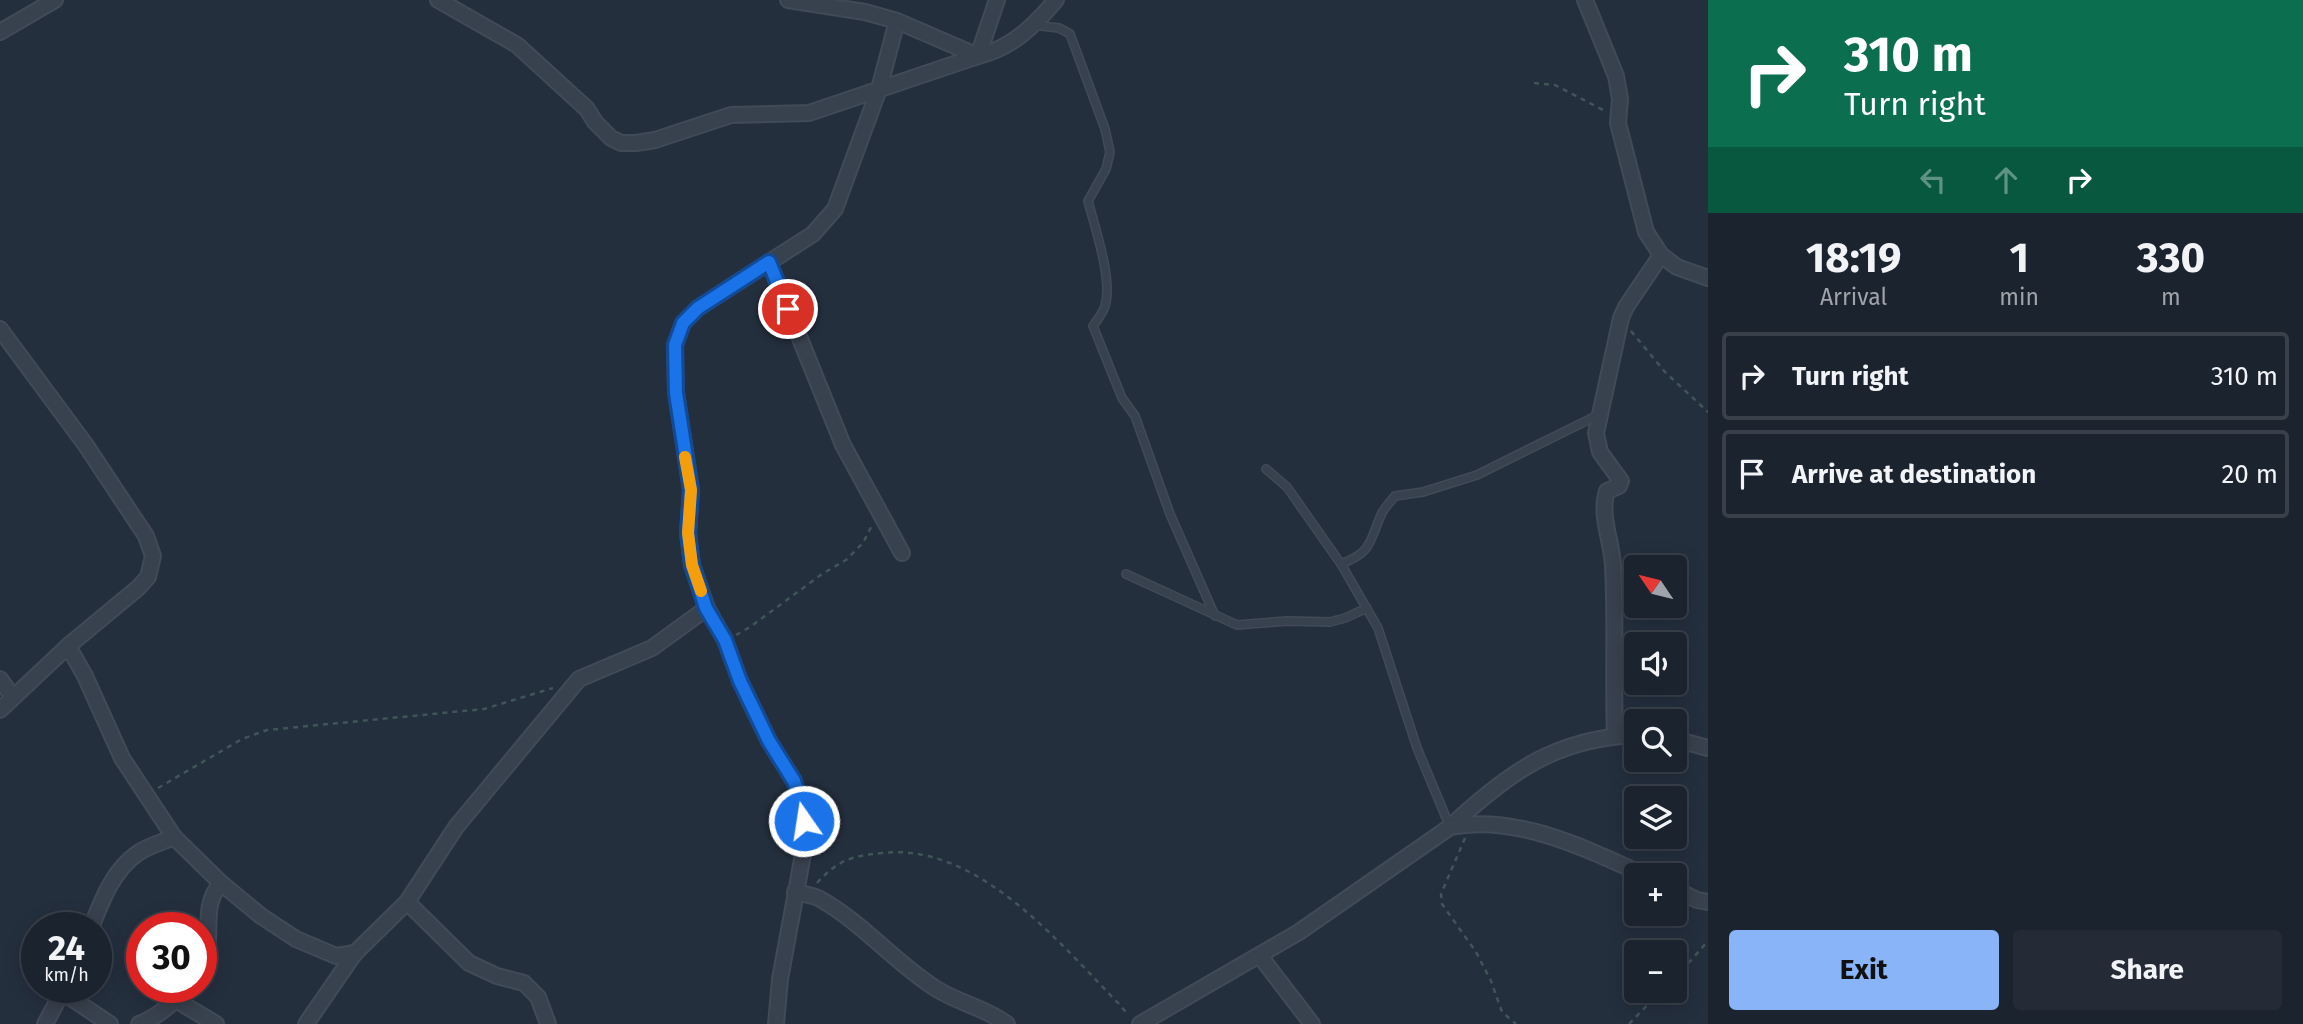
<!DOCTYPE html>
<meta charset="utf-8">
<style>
body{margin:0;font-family:"Fira Sans",sans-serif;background:#242b36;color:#f1f3f6;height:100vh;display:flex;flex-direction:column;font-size:26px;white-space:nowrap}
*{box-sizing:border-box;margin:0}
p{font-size:23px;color:#a0a4aa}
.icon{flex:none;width:38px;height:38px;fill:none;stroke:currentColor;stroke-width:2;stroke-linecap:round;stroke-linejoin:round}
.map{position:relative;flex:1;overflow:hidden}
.side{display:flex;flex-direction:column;background:#1b232e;width:595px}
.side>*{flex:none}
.banner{background:#0b6e4f;color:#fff;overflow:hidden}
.needle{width:46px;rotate:305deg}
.fabs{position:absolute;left:1624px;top:555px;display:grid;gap:14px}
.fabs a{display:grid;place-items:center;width:63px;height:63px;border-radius:7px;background:#1b232e;box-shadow:0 4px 18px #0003,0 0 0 2px #39404a;font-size:35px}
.speed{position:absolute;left:21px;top:912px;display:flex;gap:14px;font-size:35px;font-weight:700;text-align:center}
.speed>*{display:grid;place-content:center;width:91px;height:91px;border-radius:50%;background:#1b232e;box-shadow:0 4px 18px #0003,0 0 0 2px #39404a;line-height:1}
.speed small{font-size:18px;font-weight:400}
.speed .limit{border:10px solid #d22;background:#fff;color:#111}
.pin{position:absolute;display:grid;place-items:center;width:60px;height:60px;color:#fff;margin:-30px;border:4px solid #fff;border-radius:50%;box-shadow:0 2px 7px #0007}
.me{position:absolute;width:77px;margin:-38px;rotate:347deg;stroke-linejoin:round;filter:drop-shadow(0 0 5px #0008)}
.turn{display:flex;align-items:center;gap:24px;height:147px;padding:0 21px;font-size:32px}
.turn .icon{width:91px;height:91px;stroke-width:2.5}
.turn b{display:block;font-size:49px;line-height:60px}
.lanes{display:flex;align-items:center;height:66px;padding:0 21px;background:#0003;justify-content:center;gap:35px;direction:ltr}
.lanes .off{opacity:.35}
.eta{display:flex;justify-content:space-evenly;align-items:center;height:119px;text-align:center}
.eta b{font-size:42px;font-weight:700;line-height:49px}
.cta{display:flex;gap:14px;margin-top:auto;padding:14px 21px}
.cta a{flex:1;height:80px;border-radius:7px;background:#8ab4f8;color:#111;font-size:28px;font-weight:700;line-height:80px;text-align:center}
.cta a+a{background:#242b36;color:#f1f3f6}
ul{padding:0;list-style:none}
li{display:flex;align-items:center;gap:21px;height:88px;margin:0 14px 10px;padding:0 7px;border:4px solid #39404a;border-radius:7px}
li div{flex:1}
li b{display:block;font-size:26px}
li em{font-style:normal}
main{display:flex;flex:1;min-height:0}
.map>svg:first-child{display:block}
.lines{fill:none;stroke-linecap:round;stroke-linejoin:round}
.service-casing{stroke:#414a57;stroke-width:10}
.minor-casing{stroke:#414a57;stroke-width:18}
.path{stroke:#3f5557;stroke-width:2.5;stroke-dasharray:5 5;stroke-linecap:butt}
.service{stroke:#38414e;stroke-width:7}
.minor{stroke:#38414e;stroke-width:14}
.route-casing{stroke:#114b97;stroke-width:18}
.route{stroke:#1a73e8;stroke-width:12}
.slow{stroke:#f59e0b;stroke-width:12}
</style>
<main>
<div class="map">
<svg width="1708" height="1024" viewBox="0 0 1708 1024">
<rect width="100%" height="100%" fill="#242f3e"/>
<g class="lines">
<g class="service-casing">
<g id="service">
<path d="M 1033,25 L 1059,28 L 1070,34 L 1105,129 L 1110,152 L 1106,169 L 1088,201 C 1095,228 1113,280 1105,306 C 1103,313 1097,320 1093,326 L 1122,398 L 1135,416 L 1170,514 L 1215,616"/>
<path d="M 1266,469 L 1287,487 L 1341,564 L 1378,628 L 1417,748 L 1450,827"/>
<path d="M 1341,564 C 1372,552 1369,543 1381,515 C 1384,508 1390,502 1395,496 L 1423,492 L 1477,475 L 1598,415"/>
<path d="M 1126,574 L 1237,625 L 1287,621 L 1330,622 L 1345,618 L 1367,608"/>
</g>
</g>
<g class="minor-casing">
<g id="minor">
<path d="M 438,0 L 517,45 L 587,109 L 595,122 L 611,138 L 621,143 L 636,143 L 655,140 L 731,115 L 809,113 L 978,56 L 997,0"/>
<path d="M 788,0 L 865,12 L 897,21 L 978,56 C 1012,48 1034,26 1056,0"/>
<path d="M 1585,0 L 1616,76 L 1620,99 L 1618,123 L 1646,232 L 1661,255 L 1677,267 L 1708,278"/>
<path d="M 0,32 L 55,0"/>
<path d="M 769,262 L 843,445 L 902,553"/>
<path d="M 0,329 L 85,444 L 146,536 L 153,556 L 148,577 L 138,588 L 68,646 L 0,710"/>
<path d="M 68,646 L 85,676 L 122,758 L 174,837 L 221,883 L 261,916 L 296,939 L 336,956 L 355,953 L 407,902 L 456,827 L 579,679 L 652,648 L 707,608"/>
<path d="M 0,679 L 12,696"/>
<path d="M 1615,736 C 1613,679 1616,623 1613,566 C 1612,541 1599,515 1607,491 L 1619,486 L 1621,481 L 1600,452 L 1596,433 L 1621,318 L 1626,307 L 1661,255"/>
<path d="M 1675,739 L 1708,748"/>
<path d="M 1451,826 C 1508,773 1556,738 1636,735"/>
<path d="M 1675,889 L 1697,900 L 1708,902"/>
<path d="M 795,892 C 803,894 813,895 820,899 C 863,923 894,962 935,988 C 958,1003 986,1008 1007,1024"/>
<path d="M 407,902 L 469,963 L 497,976 L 524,983 L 538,997 L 548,1024"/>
<path d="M 91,928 C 102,900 113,870 138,853 C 148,846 163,842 174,837"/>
<path d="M 1260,956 L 1312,1024"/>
<path d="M 201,967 C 217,939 198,910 221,883"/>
<path d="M 62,992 L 110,1024"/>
<path d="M 176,1000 L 216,1024"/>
<path d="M 45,1024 L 65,987"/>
<path d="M 139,1024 C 158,1017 175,1001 190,987"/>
<path d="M 306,1024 L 355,953"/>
<path d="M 776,1024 L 780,979 L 806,838 L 802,805 L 794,781 L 769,741 L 740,681 L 725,640 L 707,608 L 692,565 L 688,533 L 691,490 L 676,392 L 675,345 L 683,323 L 698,308 L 813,234 L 835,209 L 879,89 L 897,21"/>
<path d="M 1140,1024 L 1299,932 L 1450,827 C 1516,814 1585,848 1644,875"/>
</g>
</g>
<g class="path">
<path d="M 1534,83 L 1555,85 L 1605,111"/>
<path d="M 1631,331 L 1665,372 L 1708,412"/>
<path d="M 736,635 L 750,627 L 822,574 L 846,560 L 863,543 L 871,527"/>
<path d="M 158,788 L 242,739 L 267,730 L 484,709 L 553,688"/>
<path d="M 1465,838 L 1441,894 L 1442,904 L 1476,952 L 1491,981 L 1502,1012 L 1516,1024"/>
<path d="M 817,883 C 838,860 851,856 882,853 C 978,842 1060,944 1121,1006 L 1128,1015"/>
<path d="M 1675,978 L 1708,941"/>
<path d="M 1629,1024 L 1662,990"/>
</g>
<use href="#service" class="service"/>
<use href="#minor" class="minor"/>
</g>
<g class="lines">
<g class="route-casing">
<path id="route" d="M 788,309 L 769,262 L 698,308 L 683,323 L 675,345 L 676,393 L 691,490 L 688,533 L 692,565 L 706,608 L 725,640 L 740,681 L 769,741 L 794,781 L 802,805 L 804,821"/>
</g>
<use href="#route" class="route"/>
<path class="slow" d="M 685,457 L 691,490 L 688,533 L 692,565 L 701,591"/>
</g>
</svg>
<div class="fabs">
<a><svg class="needle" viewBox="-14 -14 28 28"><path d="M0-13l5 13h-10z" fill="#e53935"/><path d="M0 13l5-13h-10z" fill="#a0a4aa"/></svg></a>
<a><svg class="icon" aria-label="sound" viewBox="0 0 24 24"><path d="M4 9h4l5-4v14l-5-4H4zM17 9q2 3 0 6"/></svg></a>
<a><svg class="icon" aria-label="search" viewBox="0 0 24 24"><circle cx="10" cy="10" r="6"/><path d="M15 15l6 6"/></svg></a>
<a><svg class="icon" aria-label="layers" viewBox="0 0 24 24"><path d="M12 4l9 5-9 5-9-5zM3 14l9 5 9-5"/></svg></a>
<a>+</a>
<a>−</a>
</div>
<div class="speed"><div>24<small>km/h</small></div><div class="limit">30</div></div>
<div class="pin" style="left:788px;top:309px;background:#d93025"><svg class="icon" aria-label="arrive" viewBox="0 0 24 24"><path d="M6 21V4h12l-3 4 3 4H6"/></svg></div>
<svg class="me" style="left:804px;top:821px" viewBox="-20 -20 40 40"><circle r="17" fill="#1a73e8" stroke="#fff" stroke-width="3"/><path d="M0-11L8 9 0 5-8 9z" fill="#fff"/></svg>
</div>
<section class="side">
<div class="banner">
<div class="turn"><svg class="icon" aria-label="right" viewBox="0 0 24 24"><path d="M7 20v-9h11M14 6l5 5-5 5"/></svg><div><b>310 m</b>Turn right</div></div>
<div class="lanes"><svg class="icon off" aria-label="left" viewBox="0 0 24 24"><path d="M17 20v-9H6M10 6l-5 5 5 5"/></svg><svg class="icon off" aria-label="ahead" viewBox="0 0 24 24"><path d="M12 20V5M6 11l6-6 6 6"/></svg><svg class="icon" aria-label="right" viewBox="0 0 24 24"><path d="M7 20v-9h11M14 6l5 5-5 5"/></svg></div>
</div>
<div class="eta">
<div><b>18:19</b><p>Arrival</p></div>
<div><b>1</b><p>min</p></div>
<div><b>330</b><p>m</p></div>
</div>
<ul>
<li><svg class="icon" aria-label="right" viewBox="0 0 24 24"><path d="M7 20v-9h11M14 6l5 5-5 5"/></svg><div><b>Turn right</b></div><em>310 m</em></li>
<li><svg class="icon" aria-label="arrive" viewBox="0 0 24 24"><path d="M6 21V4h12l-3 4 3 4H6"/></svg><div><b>Arrive at destination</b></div><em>20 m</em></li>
</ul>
<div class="cta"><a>Exit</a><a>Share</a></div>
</section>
</main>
